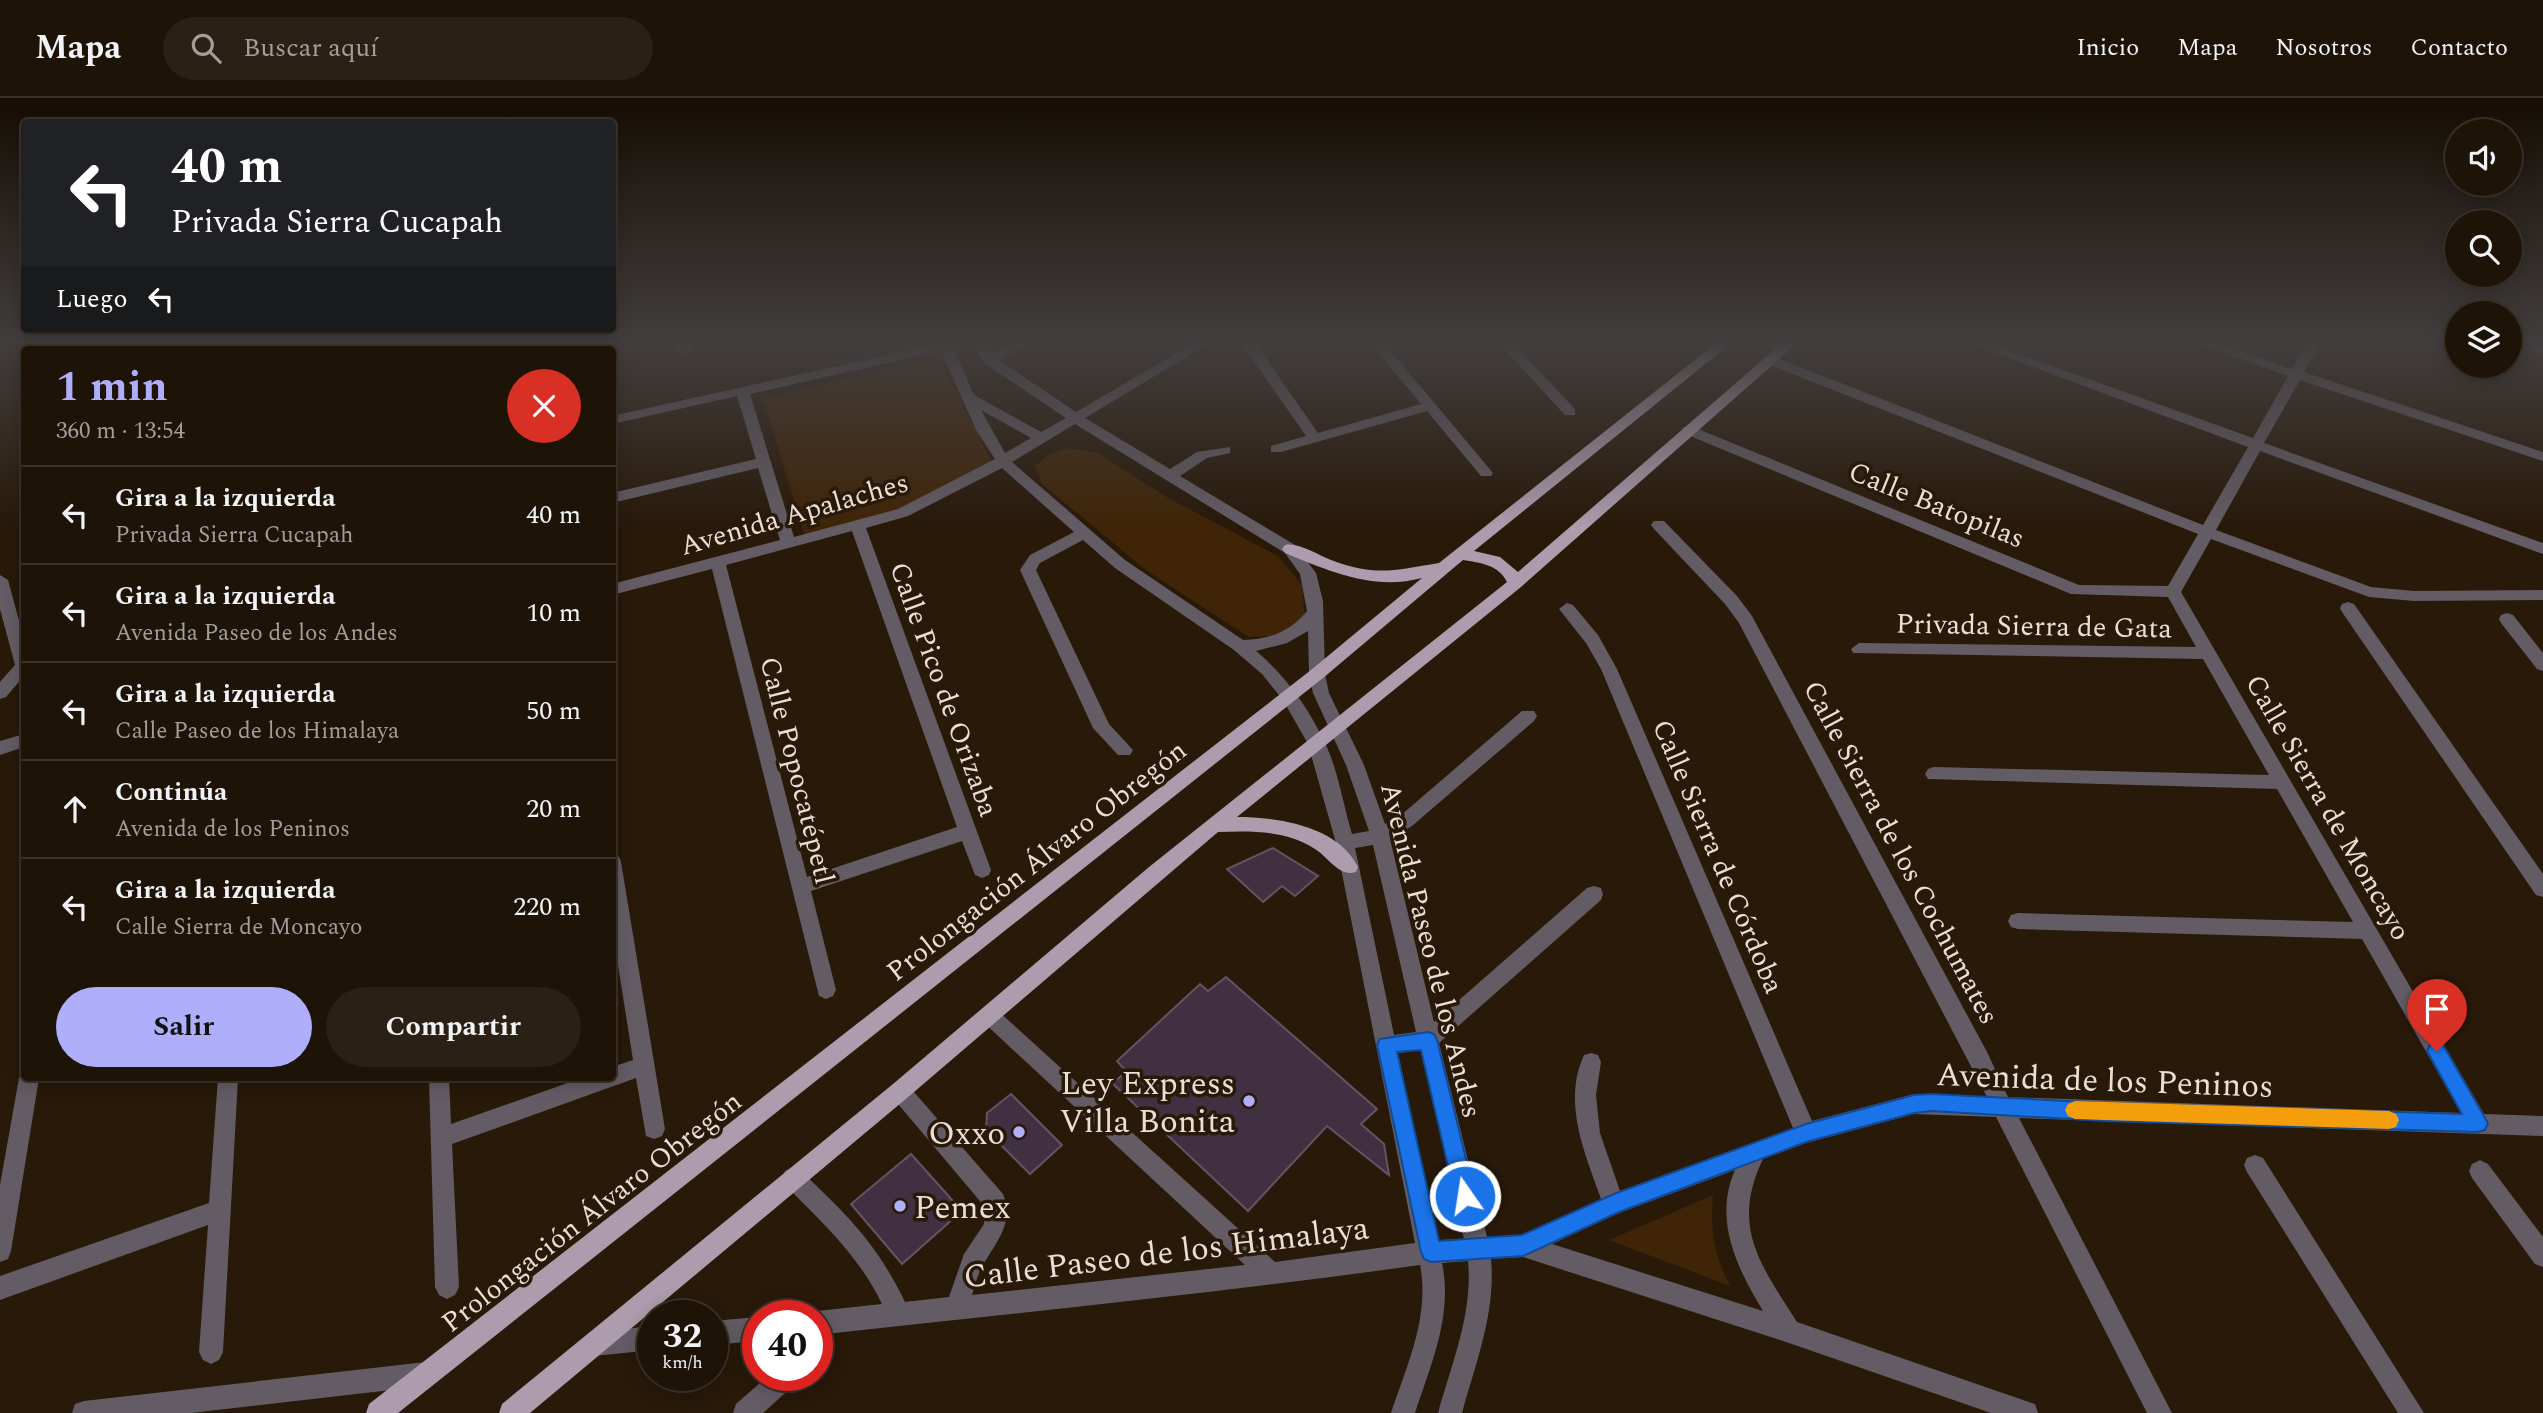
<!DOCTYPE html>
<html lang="es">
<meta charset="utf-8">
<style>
body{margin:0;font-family:Spectral,serif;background:#2b2015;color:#f1f3f6;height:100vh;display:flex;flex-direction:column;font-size:26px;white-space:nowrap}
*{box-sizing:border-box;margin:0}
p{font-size:23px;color:#a19e9b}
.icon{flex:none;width:38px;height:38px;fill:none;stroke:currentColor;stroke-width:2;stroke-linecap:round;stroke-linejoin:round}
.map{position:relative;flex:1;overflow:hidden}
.drawer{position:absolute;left:21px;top:248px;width:595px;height:735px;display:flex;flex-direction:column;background:#1e1307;border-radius:7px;box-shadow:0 4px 18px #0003,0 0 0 2px #3c3228}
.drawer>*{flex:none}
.top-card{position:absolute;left:21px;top:21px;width:595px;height:214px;border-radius:7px;box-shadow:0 4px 18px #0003,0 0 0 2px #3c3228;background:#202124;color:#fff;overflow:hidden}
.buttons{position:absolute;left:2445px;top:21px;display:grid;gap:14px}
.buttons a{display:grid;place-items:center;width:77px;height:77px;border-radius:50%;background:#1e1307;box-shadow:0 4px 18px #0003,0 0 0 2px #3c3228;font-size:35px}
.speed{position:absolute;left:637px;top:1202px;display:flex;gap:14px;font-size:35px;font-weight:700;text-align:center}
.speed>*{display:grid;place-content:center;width:91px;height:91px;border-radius:50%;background:#1e1307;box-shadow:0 4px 18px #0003,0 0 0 2px #3c3228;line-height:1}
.speed small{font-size:18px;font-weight:400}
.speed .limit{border:10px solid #d22;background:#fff;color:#111}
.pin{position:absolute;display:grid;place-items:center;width:60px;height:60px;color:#fff;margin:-72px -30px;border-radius:50% 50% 50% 0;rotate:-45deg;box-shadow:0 0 7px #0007}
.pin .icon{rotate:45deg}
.me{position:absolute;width:77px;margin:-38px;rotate:347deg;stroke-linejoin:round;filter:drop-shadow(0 0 5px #0008)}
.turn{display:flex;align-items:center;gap:24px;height:147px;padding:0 35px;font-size:32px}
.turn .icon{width:91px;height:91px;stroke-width:2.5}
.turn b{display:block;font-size:49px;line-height:60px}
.then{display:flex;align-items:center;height:66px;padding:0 35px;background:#0003;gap:14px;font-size:26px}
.round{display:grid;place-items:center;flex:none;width:74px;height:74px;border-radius:37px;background:#2b2015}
.head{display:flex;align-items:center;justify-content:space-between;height:119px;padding:0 35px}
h1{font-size:42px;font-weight:700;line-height:52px;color:#afaefa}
.button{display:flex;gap:14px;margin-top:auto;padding:14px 35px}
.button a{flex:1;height:80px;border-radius:42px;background:#afaefa;color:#111;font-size:28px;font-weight:700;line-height:80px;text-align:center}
.button a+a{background:#2b2015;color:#f1f3f6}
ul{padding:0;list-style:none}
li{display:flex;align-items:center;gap:21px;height:98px;padding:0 35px;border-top:2px solid #3c3228}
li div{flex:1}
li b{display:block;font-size:26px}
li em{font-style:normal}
header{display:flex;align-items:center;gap:42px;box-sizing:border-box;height:98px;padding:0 35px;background:#1e1307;border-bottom:2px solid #3c3228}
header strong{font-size:33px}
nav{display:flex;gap:38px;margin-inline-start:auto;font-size:24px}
.search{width:490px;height:63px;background:#2b2015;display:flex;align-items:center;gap:18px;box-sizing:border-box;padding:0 24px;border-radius:38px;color:#a19e9b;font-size:26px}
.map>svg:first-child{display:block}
.green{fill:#3f2407}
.building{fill:#403041;stroke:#655365;stroke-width:2}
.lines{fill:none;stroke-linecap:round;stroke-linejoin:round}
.minor{fill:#635c64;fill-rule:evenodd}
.major{fill:#ac9cad;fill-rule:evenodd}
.route{fill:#1a73e8;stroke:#114b97;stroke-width:2}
.slow{fill:#f59e0b}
.poi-dot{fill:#afaefa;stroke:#281909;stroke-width:2.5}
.labels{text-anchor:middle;stroke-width:7;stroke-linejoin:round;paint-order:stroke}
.street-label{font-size:28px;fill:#eaded5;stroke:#281909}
.near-street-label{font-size:33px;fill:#eaded5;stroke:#281909}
.near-poi-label{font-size:33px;fill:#eaded5;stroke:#281909;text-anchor:end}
</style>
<header>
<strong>Mapa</strong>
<div class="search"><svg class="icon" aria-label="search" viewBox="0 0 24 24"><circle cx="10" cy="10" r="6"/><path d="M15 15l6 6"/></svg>Buscar aquí</div>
<nav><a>Inicio</a><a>Mapa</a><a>Nosotros</a><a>Contacto</a></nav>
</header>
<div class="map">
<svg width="2543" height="1315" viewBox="0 0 2543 1315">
<rect width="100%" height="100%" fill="#281909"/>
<g class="green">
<path d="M 939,260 L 992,364 L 904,411 L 805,438 L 763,301 Z"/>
<path d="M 1070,350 L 1096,354 L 1168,400 L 1278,458 L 1302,487 L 1305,519 L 1288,532 L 1271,538 L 1249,539 L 1147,473 L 1042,386 L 1035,368 L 1049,356 Z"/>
<path d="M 1713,1097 C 1710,1131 1714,1157 1730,1188 L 1609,1142 Z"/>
</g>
<g class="building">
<path d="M 1273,750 L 1318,778 L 1295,798 L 1282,788 L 1263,804 L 1227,771 Z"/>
<path d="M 1226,879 L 1377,1011 L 1361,1026 L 1384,1046 L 1389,1077 L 1327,1028 L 1248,1113 L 1113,986 L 1126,973 L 1117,963 L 1200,886 L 1208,893 Z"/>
<path d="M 1011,996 L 1062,1047 L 1030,1076 L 986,1032 L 987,1015 Z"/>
<path d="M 911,1056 L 962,1113 L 902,1166 L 851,1106 Z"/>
</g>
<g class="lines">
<g class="minor">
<path d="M 87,246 L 101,246 L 103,252 L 89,252 Z"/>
<path d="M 233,246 L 247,246 L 250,252 L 236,252 Z"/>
<path d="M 355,246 L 371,246 L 363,252 L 347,252 Z"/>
<path d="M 382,246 L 396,246 L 400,252 L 386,252 Z"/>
<path d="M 532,246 L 546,246 L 550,252 L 536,252 Z"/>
<path d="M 676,246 L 690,246 L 691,252 L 689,255 L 679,255 Z"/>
<path d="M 937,246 L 961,246 L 953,250 L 974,297 L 1041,334 L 1066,320 L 984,265 L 973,246 L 987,246 L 992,255 L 1011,246 L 1028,246 L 999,262 L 1076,314 L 1192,246 L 1208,246 L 1085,320 L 1170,371 L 1197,354 L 1230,349 L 1230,355 L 1207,360 L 1180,378 L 1295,447 L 1316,475 L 1323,503 L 1325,576 L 1329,595 L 1364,667 L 1385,726 L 1400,718 L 1522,613 L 1534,613 L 1537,618 L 1534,623 L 1412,728 L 1390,741 L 1434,924 L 1587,790 L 1594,788 L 1601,790 L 1603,796 L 1601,802 L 1439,945 L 1487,1139 L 1522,1137 L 1601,1101 C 1585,1055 1562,1005 1584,957 L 1591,955 L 1598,957 L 1601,964 L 1596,997 L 1600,1035 L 1620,1093 L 1793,1030 L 1601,571 L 1586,545 L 1559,511 L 1567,505 L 1573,507 L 1598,537 L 1617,571 L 1812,1023 L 1914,996 L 1987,999 L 1739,525 L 1725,506 L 1654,431 L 1651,427 L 1654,423 L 1664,423 L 1737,498 L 1752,518 L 1987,954 L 2008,999 L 2461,1015 L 2362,841 L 2018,831 L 2011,829 L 2008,823 L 2011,817 L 2018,815 L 2353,824 L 2277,691 L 1928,681 L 1925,676 L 1928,671 L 1934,669 L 2269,677 L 2203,561 L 1853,555 L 1851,551 L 1859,545 L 2196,549 L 2168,499 L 2071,496 L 1683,335 L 1683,329 L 1693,329 L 2079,487 L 2168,488 L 2198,436 L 1765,265 L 1765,259 L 1775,259 L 2203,427 L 2248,349 L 1972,246 L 1991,246 L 2253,340 L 2288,278 L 2199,246 L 2219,246 L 2292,271 L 2306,246 L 2320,246 L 2304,274 L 2543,354 L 2543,363 L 2300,282 L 2264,345 L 2543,445 L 2543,456 L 2260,353 L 2216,432 L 2371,489 L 2414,493 L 2543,492 L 2543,502 L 2414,503 L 2369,499 L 2211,441 L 2181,494 L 2484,1016 L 2543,1018 L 2543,1038 L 2019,1020 L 2172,1315 L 2147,1315 L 1996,1019 L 1914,1016 L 1806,1045 L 1763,1061 C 1730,1129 1761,1167 1797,1224 L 2026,1303 L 2035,1306 L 2038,1315 L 1991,1315 L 1789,1245 L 1523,1159 L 1491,1161 C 1496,1214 1476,1264 1462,1315 L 1438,1315 C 1452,1265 1473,1215 1468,1163 L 1442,1165 C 1453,1217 1431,1266 1415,1315 L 1391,1315 C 1407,1267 1430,1218 1420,1167 C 1219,1195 1017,1215 817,1237 L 817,1218 L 809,1217 L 817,1213 L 882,1206 C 859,1158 822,1124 785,1087 L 782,1080 L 785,1073 L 793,1069 L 801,1073 C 847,1117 876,1144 905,1204 L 949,1199 L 964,1156 L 984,1126 L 985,1109 L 893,1000 L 889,993 L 893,986 L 900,983 L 907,986 L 1003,1096 C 1015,1126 995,1145 982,1169 C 977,1178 975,1187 972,1197 L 1245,1167 L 982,923 L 979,917 L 982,911 L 989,908 L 996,911 L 1275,1164 L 1415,1145 L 1336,745 L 1308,646 L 1283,602 L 1262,576 L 1234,552 L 1115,470 L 1083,442 L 1040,465 L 1036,472 L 1109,626 L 1133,652 L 1130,657 L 1118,657 L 1093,630 L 1020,472 L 1030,457 L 1074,434 L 1002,370 L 908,418 L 866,430 L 991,772 L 989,777 L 982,780 L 975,777 L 962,743 L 811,793 L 836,892 L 833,898 L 826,901 L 819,898 L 712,471 L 612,497 L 612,486 L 780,442 L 758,370 L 612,405 L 612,395 L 756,361 L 737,298 L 612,326 L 612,318 ZM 941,253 L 976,332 L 995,361 L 898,411 L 794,439 L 750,296 ZM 981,312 L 1031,340 L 1005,355 ZM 1075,326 L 1285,455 L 1300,476 L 1307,513 C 1290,534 1270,541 1243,542 L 1125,462 L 1012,364 ZM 852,433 L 957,729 L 807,779 L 726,467 ZM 1308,533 L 1309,576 L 1313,595 L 1346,667 L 1369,733 L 1352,736 C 1343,706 1338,671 1324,643 C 1308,609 1285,577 1256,553 L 1287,545 ZM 1373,747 L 1416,934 L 1394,937 L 1355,750 ZM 1421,952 L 1464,1141 L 1438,1142 L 1398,955 ZM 1735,1072 C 1713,1122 1737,1170 1763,1213 L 1552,1146 L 1619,1115 Z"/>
<path d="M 1242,246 L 1256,246 L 1318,335 L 1421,306 L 1371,246 L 1385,246 L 1493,375 L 1491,378 L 1481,378 L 1427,313 L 1281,354 L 1271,354 L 1271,348 L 1306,338 Z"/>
<path d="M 1500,246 L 1514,246 L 1575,311 L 1575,317 L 1565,317 Z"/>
<path d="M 2514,246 L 2543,249 L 2543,257 L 2516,249 Z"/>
<path d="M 0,477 L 8,482 L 24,541 L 24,578 L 6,599 L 0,601 L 0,584 L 15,567 L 0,511 Z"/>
<path d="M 2348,504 L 2354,506 L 2543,776 L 2543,799 L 2536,797 L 2342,514 L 2340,510 L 2342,506 Z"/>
<path d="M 2507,515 L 2513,517 L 2543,555 L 2543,573 L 2537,571 L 2501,525 L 2499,521 L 2501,517 Z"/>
<path d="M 24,636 L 24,649 L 0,657 L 0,643 Z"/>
<path d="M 612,757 L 619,759 L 621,764 L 665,1031 L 662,1038 L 654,1041 L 646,1038 L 636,980 L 452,1046 L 459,1189 L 455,1197 L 447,1201 L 439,1197 L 435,1189 L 429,980 L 449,980 L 451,1026 L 582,980 L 612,980 L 612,969 L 633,962 L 612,829 Z"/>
<path d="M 24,972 L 24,980 L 39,980 L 11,1153 L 8,1161 L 0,1164 L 0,1087 L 19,980 Z"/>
<path d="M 218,980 L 238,980 L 223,1254 L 219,1262 L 211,1266 L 203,1262 L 199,1254 L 208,1127 L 0,1202 L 0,1178 L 209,1105 Z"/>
<path d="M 2255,1057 L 2263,1060 L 2424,1315 L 2398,1315 L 2247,1074 L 2244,1067 L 2247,1060 Z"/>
<path d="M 2480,1062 L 2488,1066 L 2543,1139 L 2543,1169 L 2535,1166 L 2472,1080 L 2469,1073 L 2472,1066 Z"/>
<path d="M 758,1219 L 758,1243 L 712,1247 L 712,1223 Z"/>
<path d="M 653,1228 L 653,1252 L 594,1258 L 586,1254 L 582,1246 L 586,1238 L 594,1234 Z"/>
<path d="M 426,1264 L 435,1267 L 438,1276 L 435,1285 L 426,1288 L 191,1315 L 72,1315 L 75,1306 L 84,1303 Z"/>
<path d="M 768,1278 L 797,1278 L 794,1287 L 763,1315 L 733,1315 L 736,1306 Z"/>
</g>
<path class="major" d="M 1715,246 L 1730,246 L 1474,453 L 1500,459 L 1518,474 L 1781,246 L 1796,246 L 1521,489 L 1237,719 C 1277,719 1338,728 1358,769 L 1356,774 C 1340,780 1328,759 1315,751 C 1286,732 1252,733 1218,734 L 907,1000 L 530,1315 L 499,1315 L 502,1306 L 893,986 L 1149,769 L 1507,484 C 1498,466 1480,465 1463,462 L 1323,580 L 398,1315 L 366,1315 L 369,1306 L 1311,572 L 1422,480 C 1373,493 1329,473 1285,455 L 1282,451 L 1285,447 C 1298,444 1318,457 1331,462 C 1376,479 1395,472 1439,465 Z"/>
</g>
<linearGradient id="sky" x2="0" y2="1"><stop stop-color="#160e05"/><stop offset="0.57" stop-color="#423e3e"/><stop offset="1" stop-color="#423e3e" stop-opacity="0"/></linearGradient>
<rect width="2543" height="430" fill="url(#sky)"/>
<path class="route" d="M 1428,934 L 1434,936 L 1437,942 L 1475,1098 L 1472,1105 L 1465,1108 L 1458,1105 L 1455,1098 L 1421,952 L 1397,954 L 1439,1143 L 1522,1137 L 1614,1096 L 1806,1026 L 1914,997 L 1931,996 L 2104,1005 L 2462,1016 L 2427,953 L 2430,947 L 2437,944 L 2443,947 L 2488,1025 L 2485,1032 L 2478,1034 L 2104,1023 L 1931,1013 L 1914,1015 L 1806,1044 L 1619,1114 L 1523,1158 L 1431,1164 L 1424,1161 L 1421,1154 L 1377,947 L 1380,941 Z"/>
<path class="slow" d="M 2075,1003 L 2389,1013 L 2396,1016 L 2399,1022 L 2396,1029 L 2389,1031 L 2075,1021 L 2068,1018 L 2065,1012 L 2068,1006 Z"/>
<g class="poi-dot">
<circle cx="1249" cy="1003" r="7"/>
<circle cx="1019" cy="1034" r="7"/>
<circle cx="900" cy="1108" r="7"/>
</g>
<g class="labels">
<g class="street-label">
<text transform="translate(1937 406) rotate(22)" y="10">Calle Batopilas</text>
<text transform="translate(794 415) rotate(-16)" y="10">Avenida Apalaches</text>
<text transform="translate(2034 527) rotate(1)" y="10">Privada Sierra de Gata</text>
<text transform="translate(945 591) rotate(70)" y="10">Calle Pico de Orizaba</text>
<text transform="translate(798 672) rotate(76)" y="10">Calle Popocatépetl</text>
<text transform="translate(2329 709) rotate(60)" y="10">Calle Sierra de Moncayo</text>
<text transform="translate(1902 754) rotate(62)" y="10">Calle Sierra de los Cochumates</text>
<text transform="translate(1719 758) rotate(67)" y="10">Calle Sierra de Córdoba</text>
<text transform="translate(1036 762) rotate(-38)" y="10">Prolongación Álvaro Obregón</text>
<text transform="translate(1432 852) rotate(76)" y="10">Avenida Paseo de los Andes</text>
<text transform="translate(591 1113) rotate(-38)" y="10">Prolongación Álvaro Obregón</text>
</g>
<g class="near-street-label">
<text transform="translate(2105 981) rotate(2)" y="12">Avenida de los Peninos</text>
<text transform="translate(1166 1153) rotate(-7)" y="12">Calle Paseo de los Himalaya</text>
</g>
<g class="near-poi-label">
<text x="1235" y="996">Ley Express<tspan x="1235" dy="38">Villa Bonita</tspan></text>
<text x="1005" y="1046">Oxxo</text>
<text x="914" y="1120" text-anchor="start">Pemex</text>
</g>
</g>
</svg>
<div class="buttons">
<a><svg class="icon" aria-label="sound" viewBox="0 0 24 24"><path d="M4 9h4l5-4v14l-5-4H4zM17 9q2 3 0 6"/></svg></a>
<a><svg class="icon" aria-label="search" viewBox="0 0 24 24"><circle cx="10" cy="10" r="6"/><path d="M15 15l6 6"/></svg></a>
<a><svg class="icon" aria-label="layers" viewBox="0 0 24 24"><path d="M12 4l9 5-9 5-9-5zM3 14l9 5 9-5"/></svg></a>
</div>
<div class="speed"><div>32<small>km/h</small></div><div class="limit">40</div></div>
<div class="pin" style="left:2437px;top:953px;background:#d93025"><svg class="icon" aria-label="arrive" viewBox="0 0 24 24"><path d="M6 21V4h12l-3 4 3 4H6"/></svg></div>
<svg class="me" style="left:1465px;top:1098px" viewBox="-20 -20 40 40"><circle r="17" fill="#1a73e8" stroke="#fff" stroke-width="3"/><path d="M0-11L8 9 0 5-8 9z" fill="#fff"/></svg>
<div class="top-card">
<div class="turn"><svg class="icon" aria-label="left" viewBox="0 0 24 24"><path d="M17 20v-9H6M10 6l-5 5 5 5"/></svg><div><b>40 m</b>Privada Sierra Cucapah</div></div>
<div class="then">Luego<svg class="icon" aria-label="left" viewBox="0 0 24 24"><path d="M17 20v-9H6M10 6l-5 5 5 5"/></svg></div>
</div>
<section class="drawer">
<div class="head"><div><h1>1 min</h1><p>360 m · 13:54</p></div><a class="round" style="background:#d93025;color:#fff"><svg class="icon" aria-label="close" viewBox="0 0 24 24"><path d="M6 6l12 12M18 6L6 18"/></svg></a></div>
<ul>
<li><svg class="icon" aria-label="left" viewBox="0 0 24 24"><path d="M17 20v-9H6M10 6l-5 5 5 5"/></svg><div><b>Gira a la izquierda</b><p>Privada Sierra Cucapah</p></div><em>40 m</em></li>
<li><svg class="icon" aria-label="left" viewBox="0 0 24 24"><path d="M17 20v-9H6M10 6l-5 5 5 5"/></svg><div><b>Gira a la izquierda</b><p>Avenida Paseo de los Andes</p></div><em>10 m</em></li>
<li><svg class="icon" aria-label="left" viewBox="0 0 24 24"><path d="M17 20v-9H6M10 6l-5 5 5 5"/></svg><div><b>Gira a la izquierda</b><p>Calle Paseo de los Himalaya</p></div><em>50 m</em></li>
<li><svg class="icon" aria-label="ahead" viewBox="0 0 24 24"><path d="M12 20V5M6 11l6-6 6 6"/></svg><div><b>Continúa</b><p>Avenida de los Peninos</p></div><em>20 m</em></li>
<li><svg class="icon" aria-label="left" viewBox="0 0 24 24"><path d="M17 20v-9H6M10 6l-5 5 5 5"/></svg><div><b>Gira a la izquierda</b><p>Calle Sierra de Moncayo</p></div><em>220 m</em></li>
</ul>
<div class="button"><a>Salir</a><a>Compartir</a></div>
</section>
</div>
